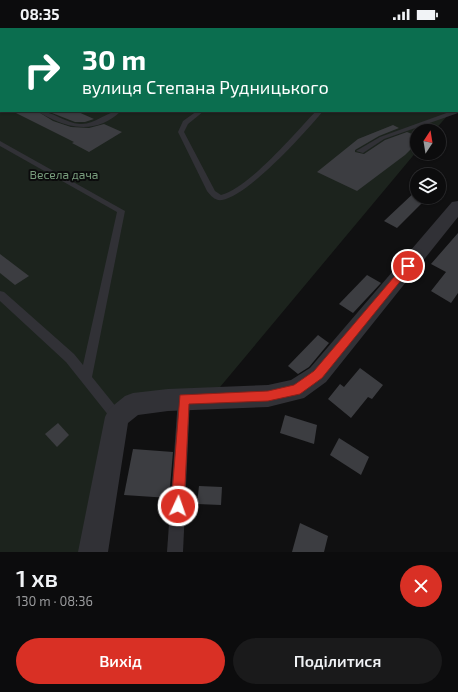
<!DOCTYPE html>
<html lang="uk">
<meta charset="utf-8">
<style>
body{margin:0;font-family:"Exo 2",sans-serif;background:#1a1a1b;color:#f1f3f6;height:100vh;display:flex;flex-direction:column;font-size:15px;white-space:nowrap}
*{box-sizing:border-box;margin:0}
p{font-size:13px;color:#9a9b9d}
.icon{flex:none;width:22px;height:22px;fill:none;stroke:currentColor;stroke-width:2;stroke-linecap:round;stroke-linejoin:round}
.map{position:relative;height:524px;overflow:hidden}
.sheet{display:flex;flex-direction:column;background:#0c0c0d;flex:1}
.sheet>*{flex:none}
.hud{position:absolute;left:0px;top:0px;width:458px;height:84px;box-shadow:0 1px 3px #0004,0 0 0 1px #2c2c2e;background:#0b6e4f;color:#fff;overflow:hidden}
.needle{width:26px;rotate:12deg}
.tools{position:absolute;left:410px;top:96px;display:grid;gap:8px}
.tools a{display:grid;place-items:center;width:36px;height:36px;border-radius:50%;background:#0c0c0d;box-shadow:0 1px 3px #0004,0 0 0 1px #2c2c2e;font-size:20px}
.pin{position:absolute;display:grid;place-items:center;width:34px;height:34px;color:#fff;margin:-17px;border:2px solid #fff;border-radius:50%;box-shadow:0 1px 4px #0007}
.me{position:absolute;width:44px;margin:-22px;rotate:3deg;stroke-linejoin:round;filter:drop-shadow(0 0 3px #0008)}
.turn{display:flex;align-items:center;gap:14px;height:84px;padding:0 16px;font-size:18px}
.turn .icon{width:52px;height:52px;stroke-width:2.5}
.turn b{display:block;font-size:28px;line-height:34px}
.round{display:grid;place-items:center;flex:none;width:42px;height:42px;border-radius:21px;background:#1a1a1b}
.head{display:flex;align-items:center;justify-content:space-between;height:68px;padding:0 16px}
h1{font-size:24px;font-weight:600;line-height:30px}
.primary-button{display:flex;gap:8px;margin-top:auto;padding:8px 16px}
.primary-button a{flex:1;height:46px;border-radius:24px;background:#d93025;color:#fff;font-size:16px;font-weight:600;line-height:46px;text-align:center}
.primary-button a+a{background:#1a1a1b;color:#f1f3f6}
.status{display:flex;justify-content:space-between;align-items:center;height:28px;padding:0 20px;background:#0c0c0d;direction:ltr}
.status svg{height:11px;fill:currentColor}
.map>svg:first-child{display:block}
.green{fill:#1c231d;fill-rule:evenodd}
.building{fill:#3c3d41}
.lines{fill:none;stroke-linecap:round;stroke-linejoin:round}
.lane{fill:#313136;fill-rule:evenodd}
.street{fill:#313136;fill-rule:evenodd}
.route{fill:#d93025;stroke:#8d1f18}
.labels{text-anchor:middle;stroke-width:4;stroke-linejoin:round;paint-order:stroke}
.far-park-label{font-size:12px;fill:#789c7c;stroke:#0b0b0c}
</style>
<div class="status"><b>08:35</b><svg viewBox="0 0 49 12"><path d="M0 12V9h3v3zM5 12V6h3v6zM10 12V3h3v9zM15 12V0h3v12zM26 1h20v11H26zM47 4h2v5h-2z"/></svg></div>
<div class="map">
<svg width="458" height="524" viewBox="0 0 458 524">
<rect width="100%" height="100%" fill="#101011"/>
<path class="green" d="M 0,0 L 458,0 L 458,83 L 448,87 L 434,103 L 417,103 L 417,123 L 210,371 L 117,389 L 93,524 L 0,524 ZM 1,1 L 457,1 L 457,83 L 1,83 Z"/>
<g class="building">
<path d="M 12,83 L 37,83 L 53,93 L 71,99 L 89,100 L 104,96 L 122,104 L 89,124 L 72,115 L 74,114 Z"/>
<path d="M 47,83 L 76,83 L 94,91 L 85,94 L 75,94 Z"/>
<path d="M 393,97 L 399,100 L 379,108 L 355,122 L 355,124 L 364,126 L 385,112 L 407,104 L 417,108 L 417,115 L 405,127 L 357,163 L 317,144 L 358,111 Z"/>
<path d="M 417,162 L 417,169 L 428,169 L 397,200 L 384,193 Z"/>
<path d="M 458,205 L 458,265 L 451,275 L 431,263 L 446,244 L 431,236 Z"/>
<path d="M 0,226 L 29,248 L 15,257 L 0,245 Z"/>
<path d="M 367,247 L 381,255 L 353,285 L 339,276 Z"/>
<path d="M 318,307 L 329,315 L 309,339 L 298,346 L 288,338 Z"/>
<path d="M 360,340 L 383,357 L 372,371 L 368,369 L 351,390 L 328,371 L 340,356 L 344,359 Z"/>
<path d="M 285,387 L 317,397 L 314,416 L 280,405 Z"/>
<path d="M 58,395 L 69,407 L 57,419 L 45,406 Z"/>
<path d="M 339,410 L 369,429 L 361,447 L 330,427 Z"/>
<path d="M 133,421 L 173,424 L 169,470 L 124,467 Z"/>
<path d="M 199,458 L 222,459 L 221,477 L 197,476 Z"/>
<path d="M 300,495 L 328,508 L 324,524 L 292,524 Z"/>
</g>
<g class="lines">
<g class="lane">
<rect x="16" y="0" width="7" height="1"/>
<rect x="104" y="0" width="7" height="1"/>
<rect x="234" y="0" width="8" height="1"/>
<rect x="303" y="0" width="5" height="1"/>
<rect x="342" y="0" width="5" height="1"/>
<rect x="431" y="0" width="6" height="1"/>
<path d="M 449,0 L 456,0 L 449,1 Z"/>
<rect x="457" y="12" width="1" height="3"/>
<rect x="457" y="23" width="1" height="4"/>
<rect x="0" y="62" width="1" height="4"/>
<path d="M 457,81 L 458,85 L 384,111 L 363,125 L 356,123 L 380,109 L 452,83 L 457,83 Z"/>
<path d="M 38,83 C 53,83 65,95 80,96 C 95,97 106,83 121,83 C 101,102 78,103 54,92 C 49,89 42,87 38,83 Z"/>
<path d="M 197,83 L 204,83 L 188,96 L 184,104 L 215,163 L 221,167 C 249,160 295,105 316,83 L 323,83 C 306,104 247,169 222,172 C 215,173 211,168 207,163 L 178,104 L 183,93 Z"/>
<path d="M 0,113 L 125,183 L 92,349 L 121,385 L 123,389 L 121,393 L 117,395 L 113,393 L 66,334 L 0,273 L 0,263 L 4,264 L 74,326 L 83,337 L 117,184 L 0,118 Z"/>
<path d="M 184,365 L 188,367 L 190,371 L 183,524 L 167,524 L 178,371 L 180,367 Z"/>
</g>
<path class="street" d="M 458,173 L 458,189 L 326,354 L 304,370 L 268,379 L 168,383 L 138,387 L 128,395 L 108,524 L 78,524 L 105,389 L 109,381 L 125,368 L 133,365 L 168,361 L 268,357 L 291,352 L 310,340 L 452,174 Z"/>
</g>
<path class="route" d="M 408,235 L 412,238 L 411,240 L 322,350 L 300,366 L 268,373 L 189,376 L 184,478 L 182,483 L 178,485 L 173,483 L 171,478 L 180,367 L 268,363 L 294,357 L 314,343 L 405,236 Z"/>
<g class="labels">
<g class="far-park-label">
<text x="64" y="151">Весела дача</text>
</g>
</g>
</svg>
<div class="tools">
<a><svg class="needle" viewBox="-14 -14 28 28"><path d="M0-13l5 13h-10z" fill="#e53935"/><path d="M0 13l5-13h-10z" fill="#9a9b9d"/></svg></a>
<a><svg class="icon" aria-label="layers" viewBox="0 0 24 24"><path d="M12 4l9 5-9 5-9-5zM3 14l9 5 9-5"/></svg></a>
</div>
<div class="pin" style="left:408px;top:238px;background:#d93025"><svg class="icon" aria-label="arrive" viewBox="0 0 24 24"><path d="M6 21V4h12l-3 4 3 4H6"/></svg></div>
<svg class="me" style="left:178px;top:478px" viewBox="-20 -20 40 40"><circle r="17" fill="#d93025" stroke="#fff" stroke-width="3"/><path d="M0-11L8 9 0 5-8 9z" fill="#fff"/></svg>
<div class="hud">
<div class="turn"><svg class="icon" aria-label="right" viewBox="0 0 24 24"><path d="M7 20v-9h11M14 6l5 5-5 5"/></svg><div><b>30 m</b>вулиця Степана Рудницького</div></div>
</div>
</div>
<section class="sheet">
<div class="head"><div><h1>1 хв</h1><p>130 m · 08:36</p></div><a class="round" style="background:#d93025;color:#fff"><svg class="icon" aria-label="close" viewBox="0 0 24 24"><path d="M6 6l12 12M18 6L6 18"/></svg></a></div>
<div class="primary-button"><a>Вихід</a><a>Поділитися</a></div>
</section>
